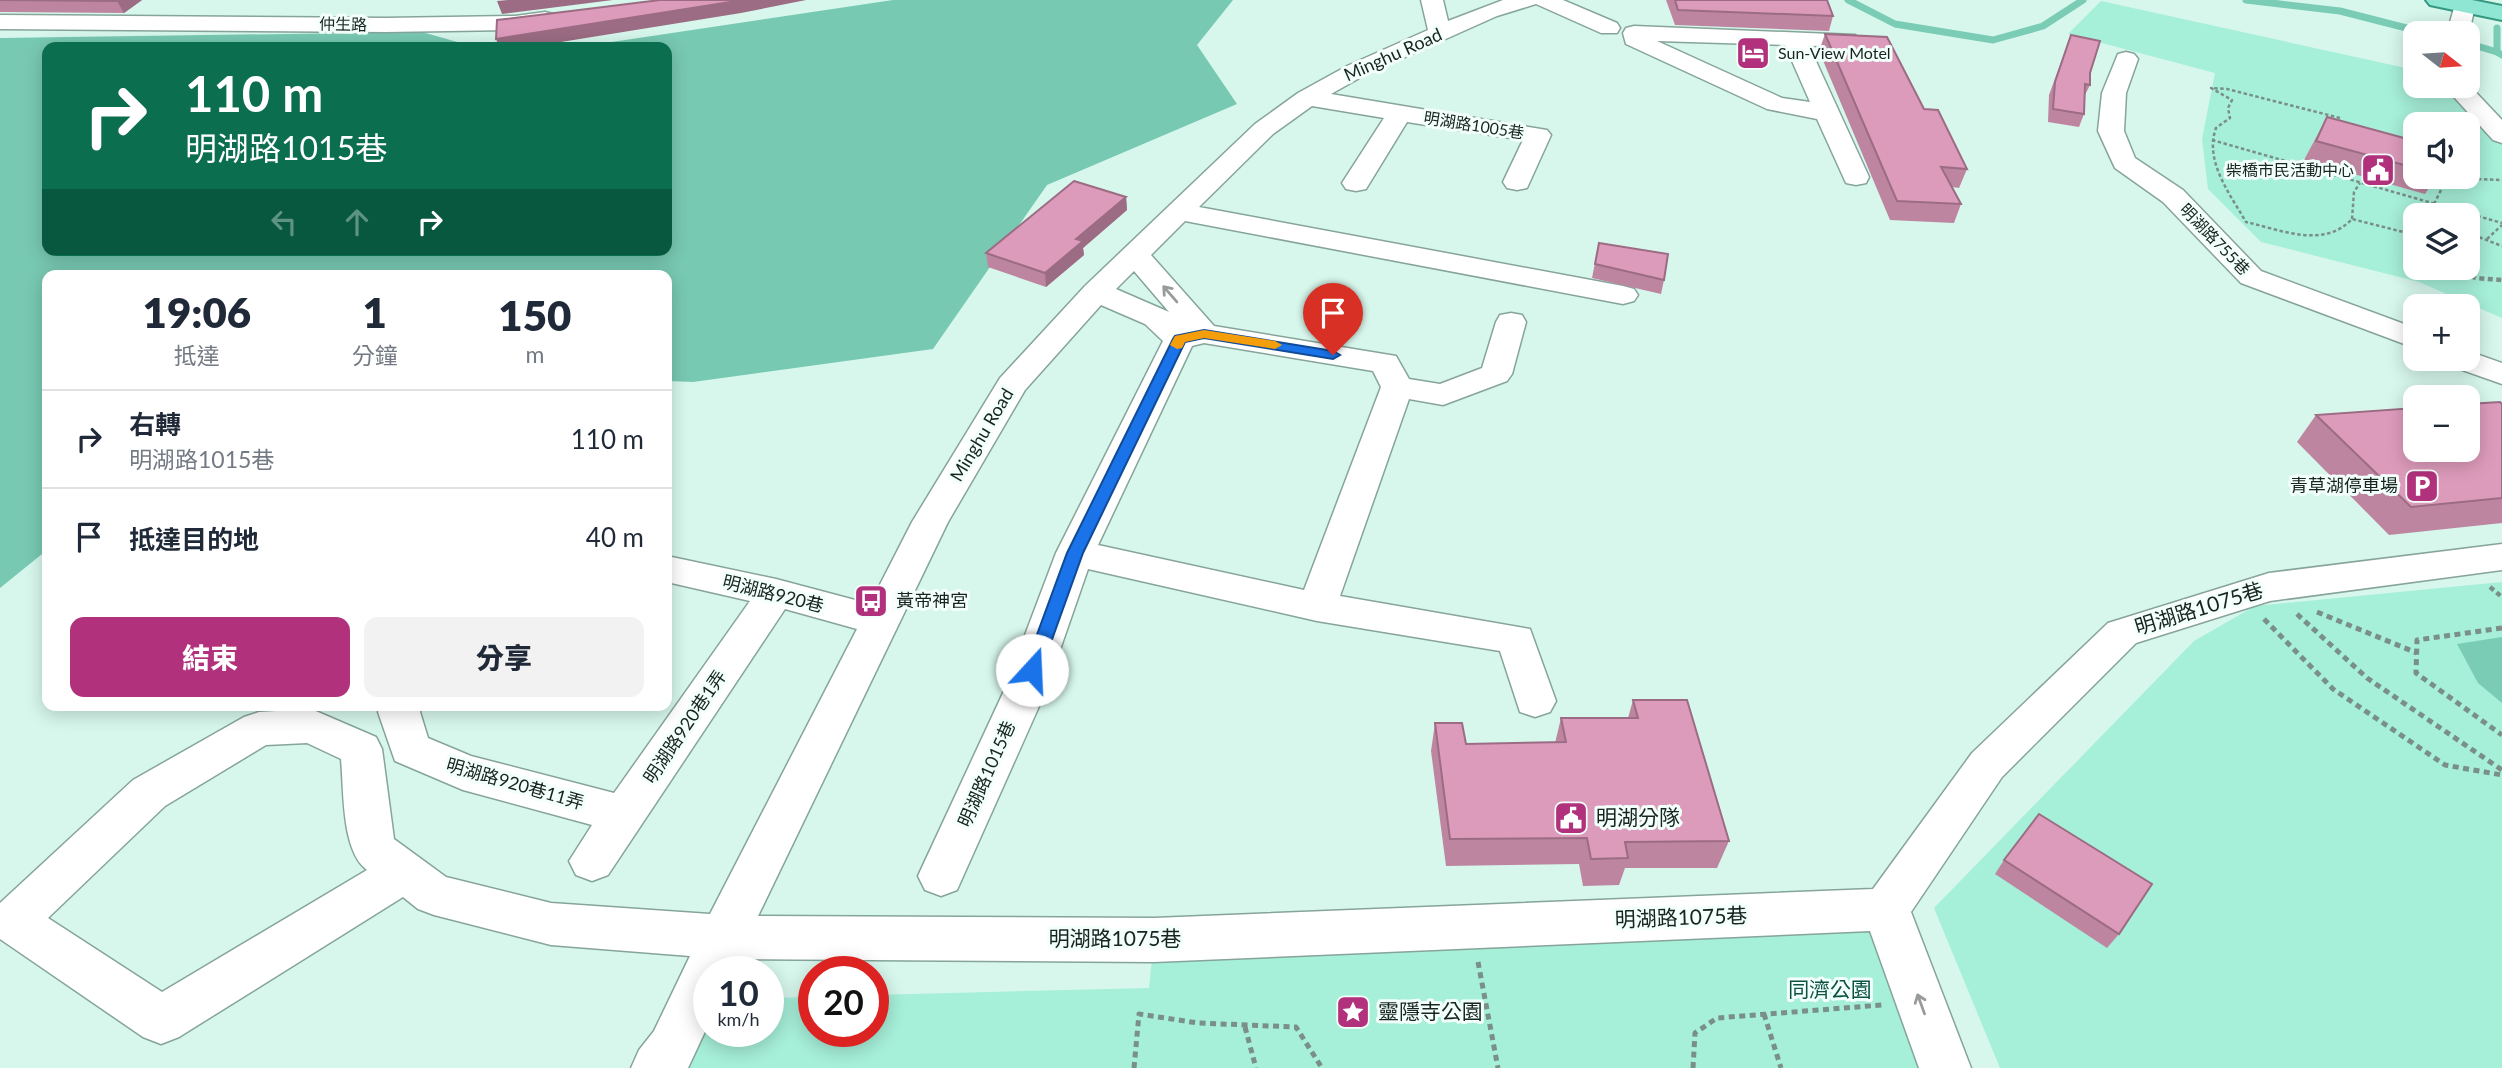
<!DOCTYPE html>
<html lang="zh-TW">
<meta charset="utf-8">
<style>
body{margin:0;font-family:Lato,"Noto Sans TC",sans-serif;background:#f2f2f3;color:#1f2937;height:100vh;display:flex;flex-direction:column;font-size:26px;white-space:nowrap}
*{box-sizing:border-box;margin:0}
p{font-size:23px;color:#747a83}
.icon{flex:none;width:38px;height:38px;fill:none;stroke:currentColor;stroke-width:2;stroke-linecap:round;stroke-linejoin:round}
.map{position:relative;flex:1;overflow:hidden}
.sheet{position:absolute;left:42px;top:270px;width:630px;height:441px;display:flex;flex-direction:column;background:#fff;border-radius:14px;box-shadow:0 4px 18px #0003}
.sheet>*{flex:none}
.top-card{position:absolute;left:42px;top:42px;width:630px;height:214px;border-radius:14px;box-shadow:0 4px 18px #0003;background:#0b6e4f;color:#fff;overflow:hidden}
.needle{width:46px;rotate:107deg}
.controls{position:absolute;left:2403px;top:21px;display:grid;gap:14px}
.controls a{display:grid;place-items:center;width:77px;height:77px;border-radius:14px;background:#fff;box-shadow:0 4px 18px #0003;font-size:35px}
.speed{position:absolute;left:693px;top:956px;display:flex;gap:14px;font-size:35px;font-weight:700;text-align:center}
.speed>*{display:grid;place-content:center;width:91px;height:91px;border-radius:50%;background:#fff;box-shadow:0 4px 18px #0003;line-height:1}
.speed small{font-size:18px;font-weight:400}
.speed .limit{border:10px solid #d22;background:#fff;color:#111}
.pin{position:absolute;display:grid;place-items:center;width:60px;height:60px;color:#fff;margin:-72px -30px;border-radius:50% 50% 50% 0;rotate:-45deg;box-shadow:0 0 7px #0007}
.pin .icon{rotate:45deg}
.me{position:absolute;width:77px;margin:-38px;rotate:20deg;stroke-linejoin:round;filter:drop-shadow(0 0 5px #0008)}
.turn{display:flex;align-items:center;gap:24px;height:147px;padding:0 28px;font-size:32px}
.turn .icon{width:91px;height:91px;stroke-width:2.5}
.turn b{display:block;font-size:49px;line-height:60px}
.lanes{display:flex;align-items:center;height:66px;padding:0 28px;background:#0003;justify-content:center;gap:35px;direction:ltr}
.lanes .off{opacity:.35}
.eta{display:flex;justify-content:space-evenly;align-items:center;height:119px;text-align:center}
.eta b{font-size:42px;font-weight:800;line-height:49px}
.primary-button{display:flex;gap:14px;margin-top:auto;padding:14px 28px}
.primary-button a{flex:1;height:80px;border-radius:14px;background:#b2317c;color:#fff;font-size:28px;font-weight:800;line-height:80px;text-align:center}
.primary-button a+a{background:#f2f2f3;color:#1f2937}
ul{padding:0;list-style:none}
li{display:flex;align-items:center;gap:21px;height:98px;padding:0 28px;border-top:2px solid #e0e1e3}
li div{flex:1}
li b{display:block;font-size:26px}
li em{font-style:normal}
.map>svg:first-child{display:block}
.green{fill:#a6efd9;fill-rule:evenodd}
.forest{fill:#78c9b2}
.water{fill:#7bccb5}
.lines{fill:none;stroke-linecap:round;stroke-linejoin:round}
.stream{stroke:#7bccb5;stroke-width:7}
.minor-casing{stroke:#86a49a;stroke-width:3}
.major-casing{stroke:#359880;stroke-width:4}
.path-far2{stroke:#798f88;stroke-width:2.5;stroke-dasharray:3.5 2.5;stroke-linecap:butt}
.path-far1{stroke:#798f88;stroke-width:4.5;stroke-dasharray:5 3.5;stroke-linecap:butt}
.path{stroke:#798f88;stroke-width:5;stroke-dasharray:6 4.5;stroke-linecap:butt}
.minor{fill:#fff;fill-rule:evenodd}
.major{fill:#8fe6d2;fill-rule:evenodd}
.wall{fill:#be85a1}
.shaded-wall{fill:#9b6c83}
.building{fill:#dd9bbb;stroke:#9b6c83;stroke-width:2}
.oneway{stroke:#979c9b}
.route{fill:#1a73e8;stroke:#114b97;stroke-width:2}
.slow{fill:#f59e0b}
.labels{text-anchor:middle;stroke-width:6;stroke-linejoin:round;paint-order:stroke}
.far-street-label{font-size:16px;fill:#182420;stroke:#f2fffb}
.far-poi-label{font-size:16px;fill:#182420;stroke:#f2fffb;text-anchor:start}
.street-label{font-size:18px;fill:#182420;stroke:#f2fffb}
.poi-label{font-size:18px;fill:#182420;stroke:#f2fffb;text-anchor:end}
.near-street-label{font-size:21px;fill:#182420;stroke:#f2fffb}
.near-poi-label{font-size:21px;fill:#182420;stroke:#f2fffb;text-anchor:start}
.near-park-label{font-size:21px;fill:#0b5243;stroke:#f2fffb}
</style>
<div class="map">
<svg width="2502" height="1068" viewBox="0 0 2502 1068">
<rect width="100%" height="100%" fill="#d7f7ec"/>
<g class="green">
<path d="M 2101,1 L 2415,70 L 2415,86 L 2444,86 L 2502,144 L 2502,318 L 2419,282 L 2261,242 L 2208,189 L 2202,139 L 2215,73 L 2068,34 ZM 2415,124 L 2468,124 L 2468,177 L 2415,177 ZM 2415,215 L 2468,215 L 2468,268 L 2415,268 Z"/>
<path d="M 2502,582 L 2502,1068 L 2000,1068 L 1934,908 L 2194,641 L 2255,606 Z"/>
<path d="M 1886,909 L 1944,1068 L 678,1068 L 709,1027 L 709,1031 L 768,1031 L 768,998 L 814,997 L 814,1031 L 873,1031 L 873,995 L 1149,988 L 1154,940 Z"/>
</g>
<path class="forest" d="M 893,0 L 1233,0 L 1197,45 L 1237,104 L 1047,185 L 933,349 L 693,382 L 667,381 L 667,275 L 47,275 L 47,550 L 0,588 L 0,38 L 422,32 L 475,47 L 47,47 L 47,250 L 667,250 L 667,47 L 578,47 Z"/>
<path class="water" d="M 2502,637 L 2502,703 L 2478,683 L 2457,644 Z"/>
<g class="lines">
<g class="stream">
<path d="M 1848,0 L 1895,24 L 1993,40 L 2043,26 L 2083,0"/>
<path d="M 2246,0 L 2340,11 L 2426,33"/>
<path d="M 2497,28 L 2497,52 L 2502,55"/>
<path d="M 2477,46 L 2497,52"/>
</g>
<g class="minor-casing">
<g id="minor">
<path d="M 1421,0 L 1443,0 L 1448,21 L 1503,0 L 1563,0 L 1617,23 L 1620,28 L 1617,33 L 1601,33 L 1536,4 L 1497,16 L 1363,76 L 1331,94 L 1547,130 L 1551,135 L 1527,188 L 1517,190 L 1507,188 L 1503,182 L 1523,140 L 1407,122 L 1366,189 L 1356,191 L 1346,189 L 1342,183 L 1384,118 L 1312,106 L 1273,134 L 1199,207 L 1623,286 L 1634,289 L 1638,295 L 1634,301 L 1623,304 L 1185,221 L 1151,255 L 1214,326 L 1396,356 L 1409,379 L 1440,384 L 1482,368 L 1496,322 L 1500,315 L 1511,313 L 1522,315 L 1526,322 L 1512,374 L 1507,381 L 1443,405 L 1409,399 L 1340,596 L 1530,629 L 1556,701 L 1550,712 L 1535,717 L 1520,712 L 1500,651 L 1317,621 L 1088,569 L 1045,693 L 957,890 L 941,896 L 925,890 L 918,876 L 1003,693 L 1056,553 L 1163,341 L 1145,324 L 1101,305 L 1025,390 L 948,522 L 758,916 L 1154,918 L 1873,889 L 1972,753 L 2108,623 L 2269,573 L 2502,544 L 2502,570 L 2270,601 L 2136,643 L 2002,777 L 1911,912 L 1971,1068 L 1919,1068 L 1870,931 L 1154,962 L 737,959 L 732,971 L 709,971 L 709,1023 L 688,1068 L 631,1068 L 639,1050 L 654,1031 L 690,956 L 551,945 L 434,915 L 418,909 L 403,897 L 179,1037 L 161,1044 L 143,1037 L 0,939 L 0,903 L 133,780 L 244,717 L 259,712 L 311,709 L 376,737 L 382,749 L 394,839 L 446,877 L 551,903 L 710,914 L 857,629 L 785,609 L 608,875 L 592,881 L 576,875 L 569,861 L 592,825 L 463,790 L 395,761 L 378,712 L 380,705 L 422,705 L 420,712 L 428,738 L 471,756 L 614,793 L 750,601 L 667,582 L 667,556 L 776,579 L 870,604 L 912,522 L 1000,378 L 1085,286 L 1255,124 L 1298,93 L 1347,66 L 1428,30 ZM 1134,271 L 1169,312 L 1116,289 ZM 1204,343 L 1373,371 L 1381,387 L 1304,590 L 1098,545 L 1192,346 ZM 307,743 L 341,759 C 344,790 341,851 367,870 L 162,992 L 48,918 L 165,806 L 266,745 Z"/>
<path d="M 2467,0 L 2475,6 L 2469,33 L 2468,36 L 2468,33 L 2447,33 L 2456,1 Z"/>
<path d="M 545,12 L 553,14 L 556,19 L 553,24 L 515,30 L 386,32 L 0,29 L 0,15 L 386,18 L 515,16 Z"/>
<path d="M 1634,26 L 1855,35 L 1859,40 L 1855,45 L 1809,46 L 1869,177 L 1866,183 L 1856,185 L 1846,183 L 1817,119 L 1767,109 L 1626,44 L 1623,33 L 1626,28 ZM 1657,41 L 1785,45 L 1810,102 L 1782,98 Z"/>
<path d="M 2126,52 L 2134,54 L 2138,59 L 2126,93 L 2124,131 L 2135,158 L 2183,190 L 2261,271 L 2415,328 L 2415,348 L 2241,283 L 2163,202 L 2115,168 L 2098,131 L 2102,93 L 2118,54 Z"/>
<path d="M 2468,84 L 2502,120 L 2502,143 L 2493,140 L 2444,86 Z"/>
<path d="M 2468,351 L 2502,363 L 2502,384 L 2451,366 L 2446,359 L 2468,359 Z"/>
</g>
</g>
<g class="major-casing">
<path id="major" d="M 2426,0 L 2472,0 L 2502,6 L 2502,20 L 2430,5 Z"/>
</g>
<g class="path-far2">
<path d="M 2340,118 L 2227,89 L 2211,88 L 2232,100 L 2228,108 L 2230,118 L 2216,128 C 2204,161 2230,194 2246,222 C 2281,230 2324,249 2352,219 L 2415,235"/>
<path d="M 2212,140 L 2502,223"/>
<path d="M 2434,204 L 2447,178 L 2502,180"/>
<path d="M 2352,219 L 2354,192 L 2360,183"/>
<path d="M 2468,233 L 2502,246"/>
<path d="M 2487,239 L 2502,225"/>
</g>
<g class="path-far1">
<path d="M 2447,268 L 2476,278 L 2502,280"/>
<path d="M 2490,587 L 2502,597"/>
</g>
<g class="path">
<path d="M 2317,612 L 2417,653"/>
<path d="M 2297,614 L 2367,678 L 2502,770"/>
<path d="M 2264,619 L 2333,689 L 2445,765 L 2502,775"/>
<path d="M 2502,628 L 2417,640 L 2416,673 L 2502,735"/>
<path d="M 1478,962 L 1498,1068"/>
<path d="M 1764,1014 L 1781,1068"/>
<path d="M 1245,1027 L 1256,1068"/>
<path d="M 1134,1068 L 1139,1014 L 1198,1023 L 1296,1027 L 1322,1068"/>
<path d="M 1693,1068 L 1695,1033 L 1717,1018 L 1882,1005"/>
</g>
<use href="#minor" class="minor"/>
<use href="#major" class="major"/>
</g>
<g class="wall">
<path d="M 0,0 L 142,0 L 124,13 L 0,12 Z"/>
<path d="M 1666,0 L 1827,0 L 1833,16 L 1829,31 L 1675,25 Z"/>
<path d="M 1825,34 L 1924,109 L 1967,169 L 1959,188 L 1952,187 L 1961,204 L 1954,223 L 1890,220 L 1819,51 Z"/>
<path d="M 2071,35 L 2090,73 L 2090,85 L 2085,95 L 2084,114 L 2079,127 L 2048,122 L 2049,95 Z"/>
<path d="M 2327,117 L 2415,141 L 2415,177 L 2436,177 L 2425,194 L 2304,160 Z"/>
<path d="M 1126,197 L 1127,210 L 1083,248 L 1084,255 L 1046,287 L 988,267 L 986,253 Z"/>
<path d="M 1599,243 L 1664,280 L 1661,294 L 1592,278 Z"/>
<path d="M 2502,404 L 2502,523 L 2389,535 L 2297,442 L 2316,415 Z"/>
<path d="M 1633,700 L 1729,841 L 1717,868 L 1625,868 L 1619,885 L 1583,886 L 1579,864 L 1446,866 L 1431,751 L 1435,723 L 1466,744 L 1555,743 L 1561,718 L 1628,718 Z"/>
<path d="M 2004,860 L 2119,934 L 2107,948 L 1995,874 Z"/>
</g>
<g class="shaded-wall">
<path d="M 119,0 L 142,0 L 124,13 L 117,1 Z"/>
<path d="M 508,0 L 613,0 L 502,14 L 497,1 Z"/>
<path d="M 743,0 L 806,0 L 741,13 L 530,47 L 499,47 L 496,39 Z"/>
<path d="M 1126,197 L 1127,210 L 1083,248 L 1084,255 L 1046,287 L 1045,273 L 1076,239 Z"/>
</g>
<g class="building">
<path d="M 0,0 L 119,0 L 117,1 Z"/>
<path d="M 660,0 L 743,0 L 496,39 L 497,20 Z"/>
<path d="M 1675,0 L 1827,0 L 1833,16 L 1678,10 Z"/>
<path d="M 1825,34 L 1887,37 L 1924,109 L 1938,110 L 1967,169 L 1941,167 L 1961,204 L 1897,201 Z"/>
<path d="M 2071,35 L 2100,41 L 2090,73 L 2090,85 L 2085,84 L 2084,114 L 2053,109 L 2055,82 Z"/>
<path d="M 2327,117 L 2415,141 L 2415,168 L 2316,141 Z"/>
<path d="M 1074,181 L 1126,197 L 1076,239 L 1083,241 L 1045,273 L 986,253 Z"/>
<path d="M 1599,243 L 1668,254 L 1664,280 L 1595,264 Z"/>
<path d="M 2500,402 L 2502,404 L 2502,498 L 2411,507 L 2316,415 L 2415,408 L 2415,450 L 2468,450 L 2468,404 Z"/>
<path d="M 1633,700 L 1687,700 L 1729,841 L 1625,842 L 1628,858 L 1591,859 L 1587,838 L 1450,839 L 1435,723 L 1462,723 L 1466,744 L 1566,742 L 1561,718 L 1638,718 Z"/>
<path d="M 2039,814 L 2152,884 L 2119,934 L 2004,860 Z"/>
</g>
<defs><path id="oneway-shaft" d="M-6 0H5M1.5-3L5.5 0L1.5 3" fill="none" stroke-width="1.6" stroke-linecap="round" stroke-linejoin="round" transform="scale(1.75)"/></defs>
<g class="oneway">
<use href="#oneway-shaft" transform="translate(1170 294) rotate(-131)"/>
<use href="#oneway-shaft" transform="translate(1921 1004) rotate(-110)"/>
</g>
<path class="route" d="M 1204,330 L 1333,351 L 1340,355 L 1333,359 L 1204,338 L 1185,342 L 1083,553 L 1041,670 L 1039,674 L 1026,674 L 1024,670 L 1067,553 L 1173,339 L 1175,336 Z"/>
<path class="slow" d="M 1204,330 L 1275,341 L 1282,345 L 1275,349 L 1204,338 L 1185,342 L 1182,348 L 1177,349 L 1170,345 L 1175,336 Z"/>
<defs>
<g id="hotel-square" transform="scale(1.75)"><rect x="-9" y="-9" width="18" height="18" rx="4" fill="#b2317c" stroke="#f2fffb"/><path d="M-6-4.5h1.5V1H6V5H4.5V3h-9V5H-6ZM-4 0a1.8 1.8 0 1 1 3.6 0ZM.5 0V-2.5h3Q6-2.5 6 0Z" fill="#fff"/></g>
<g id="civic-square" transform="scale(1.75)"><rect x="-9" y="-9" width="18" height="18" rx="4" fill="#b2317c" stroke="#f2fffb"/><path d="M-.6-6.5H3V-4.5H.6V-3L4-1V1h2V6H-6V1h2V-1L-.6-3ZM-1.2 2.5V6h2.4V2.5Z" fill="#fff"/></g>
<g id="parking-square" transform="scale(1.75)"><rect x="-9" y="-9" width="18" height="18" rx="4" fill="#b2317c" stroke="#f2fffb"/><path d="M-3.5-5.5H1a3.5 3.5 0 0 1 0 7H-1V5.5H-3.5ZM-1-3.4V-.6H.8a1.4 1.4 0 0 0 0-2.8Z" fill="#fff"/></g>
<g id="bus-square" transform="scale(1.75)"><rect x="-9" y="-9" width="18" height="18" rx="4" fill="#b2317c" stroke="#f2fffb"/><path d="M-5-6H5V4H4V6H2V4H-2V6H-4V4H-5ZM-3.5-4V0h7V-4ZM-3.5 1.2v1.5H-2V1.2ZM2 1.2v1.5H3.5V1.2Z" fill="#fff"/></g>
<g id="sight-square" transform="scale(1.75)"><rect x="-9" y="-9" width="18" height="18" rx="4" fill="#b2317c" stroke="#f2fffb"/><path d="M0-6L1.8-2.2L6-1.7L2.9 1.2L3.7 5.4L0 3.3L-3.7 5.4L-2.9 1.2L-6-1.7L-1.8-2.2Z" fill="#fff"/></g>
</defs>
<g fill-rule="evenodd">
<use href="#hotel-square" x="1753" y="53"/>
<use href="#civic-square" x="2378" y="170"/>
<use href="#parking-square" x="2422" y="486"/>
<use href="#bus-square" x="871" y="601"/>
<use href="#civic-square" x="1571" y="818"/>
<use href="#sight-square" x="1353" y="1012"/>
</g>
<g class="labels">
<g class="far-street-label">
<text transform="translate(343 24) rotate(1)" y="6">仲生路</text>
<text transform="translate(1474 125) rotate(9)" y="6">明湖路1005巷</text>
<text transform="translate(2215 239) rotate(46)" y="6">明湖路755巷</text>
</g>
<g class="far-poi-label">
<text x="1778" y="59">Sun-View Motel</text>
<text x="2354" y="176" text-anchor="end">柴橋市民活動中心</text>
</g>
<g class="street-label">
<text transform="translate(1393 55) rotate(-24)" y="6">Minghu Road</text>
<text transform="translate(982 435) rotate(-59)" y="6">Minghu Road</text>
<text transform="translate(773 594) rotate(14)" y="6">明湖路920巷</text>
<text transform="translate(685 727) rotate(-56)" y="6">明湖路920巷1弄</text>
<text transform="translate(987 774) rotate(-66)" y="6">明湖路1015巷</text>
<text transform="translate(515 784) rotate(16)" y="6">明湖路920巷11弄</text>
</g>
<g class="poi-label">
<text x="2398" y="492">青草湖停車場</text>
<text x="896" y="607" text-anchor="start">黃帝神宮</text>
</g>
<g class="near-street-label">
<text transform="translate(2199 609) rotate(-17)" y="7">明湖路1075巷</text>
<text transform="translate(1681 918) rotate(-2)" y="7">明湖路1075巷</text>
<text x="1115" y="946">明湖路1075巷</text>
</g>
<g class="near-poi-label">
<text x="1596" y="825">明湖分隊</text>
<text x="1378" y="1019">靈隱寺公園</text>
</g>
<g class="near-park-label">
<text x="1830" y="997">同濟公園</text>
</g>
</g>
</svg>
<div class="controls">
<a><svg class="needle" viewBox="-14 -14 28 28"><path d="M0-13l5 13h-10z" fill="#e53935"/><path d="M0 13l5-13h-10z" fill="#747a83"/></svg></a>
<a><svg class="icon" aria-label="sound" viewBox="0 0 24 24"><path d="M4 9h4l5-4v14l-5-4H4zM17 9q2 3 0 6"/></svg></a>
<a><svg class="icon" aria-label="layers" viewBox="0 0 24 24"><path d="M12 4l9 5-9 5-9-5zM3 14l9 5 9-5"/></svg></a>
<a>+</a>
<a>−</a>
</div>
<div class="speed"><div>10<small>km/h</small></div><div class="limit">20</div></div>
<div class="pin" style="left:1333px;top:355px;background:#d93025"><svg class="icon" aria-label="arrive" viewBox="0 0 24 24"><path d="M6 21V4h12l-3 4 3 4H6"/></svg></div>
<svg class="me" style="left:1032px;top:670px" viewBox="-20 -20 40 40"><circle r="19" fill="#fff"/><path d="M0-13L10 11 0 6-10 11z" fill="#1a73e8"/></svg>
<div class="top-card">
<div class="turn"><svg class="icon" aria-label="right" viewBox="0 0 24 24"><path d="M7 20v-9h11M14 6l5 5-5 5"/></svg><div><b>110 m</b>明湖路1015巷</div></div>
<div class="lanes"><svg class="icon off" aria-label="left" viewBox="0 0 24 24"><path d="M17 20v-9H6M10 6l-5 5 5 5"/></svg><svg class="icon off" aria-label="ahead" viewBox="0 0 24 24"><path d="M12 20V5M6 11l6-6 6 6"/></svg><svg class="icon" aria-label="right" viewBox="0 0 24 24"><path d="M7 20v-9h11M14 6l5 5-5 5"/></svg></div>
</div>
<section class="sheet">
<div class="eta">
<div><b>19:06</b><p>抵達</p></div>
<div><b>1</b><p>分鐘</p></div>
<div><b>150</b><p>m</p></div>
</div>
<ul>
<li><svg class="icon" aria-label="right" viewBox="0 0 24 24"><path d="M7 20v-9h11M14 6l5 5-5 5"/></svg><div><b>右轉</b><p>明湖路1015巷</p></div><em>110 m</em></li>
<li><svg class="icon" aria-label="arrive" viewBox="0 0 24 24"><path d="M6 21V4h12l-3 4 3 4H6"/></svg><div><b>抵達目的地</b></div><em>40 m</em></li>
</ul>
<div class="primary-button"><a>結束</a><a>分享</a></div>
</section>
</div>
